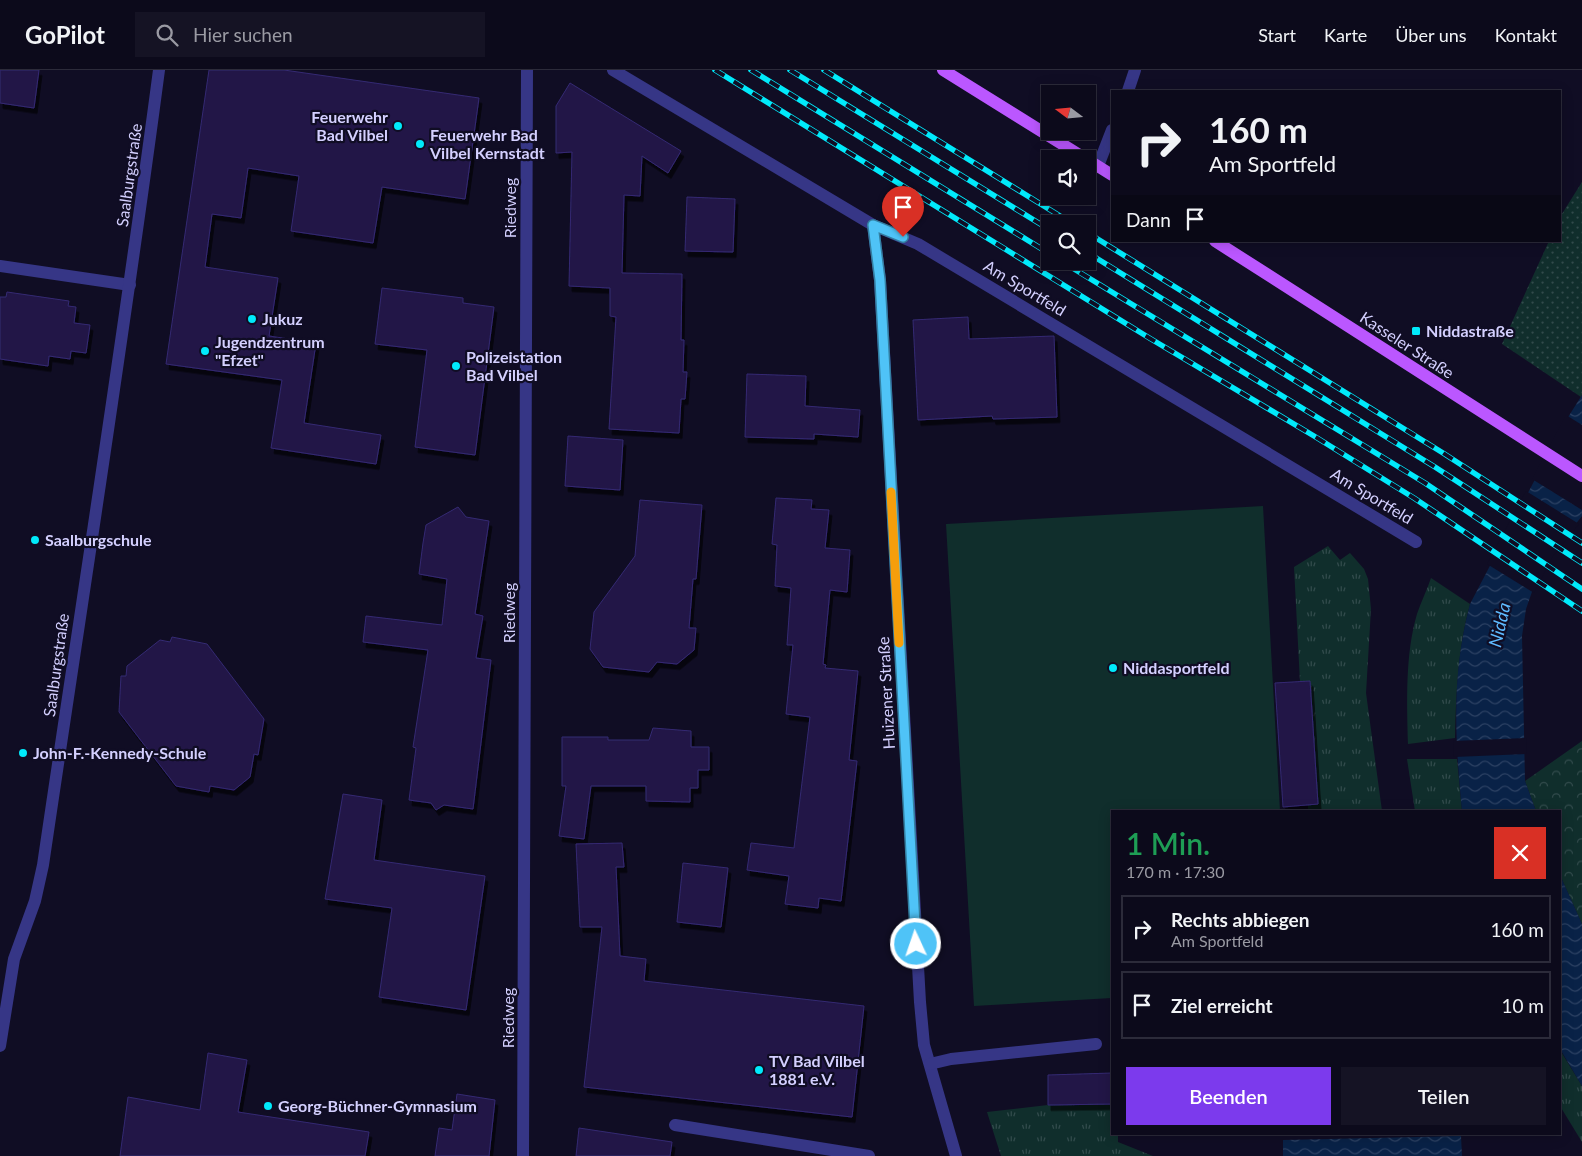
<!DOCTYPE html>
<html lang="de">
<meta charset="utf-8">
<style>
body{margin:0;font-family:Lato,sans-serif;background:#151324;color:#f1f3f6;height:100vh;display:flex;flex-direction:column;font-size:19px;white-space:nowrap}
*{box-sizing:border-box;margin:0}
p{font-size:16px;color:#9a9aa3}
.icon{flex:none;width:28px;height:28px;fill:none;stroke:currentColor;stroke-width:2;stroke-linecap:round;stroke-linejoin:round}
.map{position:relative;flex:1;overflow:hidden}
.side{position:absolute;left:1111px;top:740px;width:450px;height:325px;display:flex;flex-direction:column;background:#0c0a1b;border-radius:0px;box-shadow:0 2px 12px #0003,0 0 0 1px #2c2b3a}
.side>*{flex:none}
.banner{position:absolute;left:1111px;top:20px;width:450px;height:152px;border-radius:0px;box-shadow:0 2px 12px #0003,0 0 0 1px #2c2b3a;background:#0c0a1b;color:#f1f3f6;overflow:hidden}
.needle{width:32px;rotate:286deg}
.controls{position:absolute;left:1041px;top:15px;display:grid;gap:10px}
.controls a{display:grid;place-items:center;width:55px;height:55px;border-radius:0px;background:#0c0a1b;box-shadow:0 2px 12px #0003,0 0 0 1px #2c2b3a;font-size:25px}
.pin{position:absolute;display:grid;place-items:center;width:42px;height:42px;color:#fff;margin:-51px -21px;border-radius:50% 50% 50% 0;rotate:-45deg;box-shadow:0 0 5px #0007}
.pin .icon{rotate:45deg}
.me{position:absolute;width:55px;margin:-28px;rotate:357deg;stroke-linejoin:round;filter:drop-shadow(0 0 4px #0008)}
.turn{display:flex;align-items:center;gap:18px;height:105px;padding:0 15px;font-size:22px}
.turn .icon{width:65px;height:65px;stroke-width:2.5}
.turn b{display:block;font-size:35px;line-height:42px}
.then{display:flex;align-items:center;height:48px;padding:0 15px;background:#0003;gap:10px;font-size:19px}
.round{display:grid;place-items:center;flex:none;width:52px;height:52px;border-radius:0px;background:#151324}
.overview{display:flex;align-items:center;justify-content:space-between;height:85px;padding:0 15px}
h1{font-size:30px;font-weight:600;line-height:38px;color:#1e9e55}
.action{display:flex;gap:10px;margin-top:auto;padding:10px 15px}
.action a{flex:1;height:58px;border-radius:0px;background:#7c3aed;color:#fff;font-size:20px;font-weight:600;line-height:58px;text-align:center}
.action a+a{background:#151324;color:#f1f3f6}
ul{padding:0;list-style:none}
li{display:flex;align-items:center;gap:15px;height:68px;margin:0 10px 8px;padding:0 5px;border:2px solid #2c2b3a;border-radius:0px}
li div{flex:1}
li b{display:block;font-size:19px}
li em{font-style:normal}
header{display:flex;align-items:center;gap:30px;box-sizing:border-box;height:70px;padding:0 25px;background:#0c0a1b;border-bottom:1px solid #2c2b3a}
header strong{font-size:24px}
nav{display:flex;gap:28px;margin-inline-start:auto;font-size:18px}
.search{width:350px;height:45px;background:#151324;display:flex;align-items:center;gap:12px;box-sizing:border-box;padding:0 18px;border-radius:0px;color:#9a9aa3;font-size:19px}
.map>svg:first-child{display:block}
.grass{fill:url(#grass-tufts)}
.forest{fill:url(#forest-crowns)}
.park{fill:url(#park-dots)}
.garden{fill:#102e2c}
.water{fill:url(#water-waves)}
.pier{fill:#100d24}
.building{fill:#201846;stroke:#352973;filter:url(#shadow)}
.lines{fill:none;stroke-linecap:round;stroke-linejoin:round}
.minor{stroke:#363686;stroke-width:12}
.major{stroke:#bb57ff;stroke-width:12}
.rail-casing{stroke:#00eafb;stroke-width:5.5}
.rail{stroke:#100d24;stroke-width:4;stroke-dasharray:11;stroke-linecap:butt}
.route-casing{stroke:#337fa1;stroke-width:12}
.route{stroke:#4fc3f7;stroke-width:9}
.slow{stroke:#f59e0b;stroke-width:9}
.poi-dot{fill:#00eafb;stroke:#100d24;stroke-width:2}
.labels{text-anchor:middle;stroke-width:4.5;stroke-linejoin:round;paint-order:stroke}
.poi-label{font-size:16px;font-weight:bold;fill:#d4d0ff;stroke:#100d24;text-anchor:start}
.street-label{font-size:16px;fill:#d4d0ff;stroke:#100d24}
.water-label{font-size:18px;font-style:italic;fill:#5ebaff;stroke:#100d24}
</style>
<header>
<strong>GoPilot</strong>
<div class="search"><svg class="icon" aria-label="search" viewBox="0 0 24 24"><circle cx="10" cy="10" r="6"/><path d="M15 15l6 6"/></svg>Hier suchen</div>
<nav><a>Start</a><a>Karte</a><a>Über uns</a><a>Kontakt</a></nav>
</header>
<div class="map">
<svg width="1582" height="1086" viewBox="0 0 1582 1086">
<defs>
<pattern id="grass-tufts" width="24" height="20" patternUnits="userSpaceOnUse" patternTransform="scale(1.25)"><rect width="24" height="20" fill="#102e2c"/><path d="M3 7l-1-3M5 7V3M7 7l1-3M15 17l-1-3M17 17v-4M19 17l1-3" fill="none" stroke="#324b4c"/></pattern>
<pattern id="forest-crowns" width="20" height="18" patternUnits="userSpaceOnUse" patternTransform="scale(1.25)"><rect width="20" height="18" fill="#102e2c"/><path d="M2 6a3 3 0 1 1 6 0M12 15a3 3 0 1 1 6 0" fill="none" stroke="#324b4c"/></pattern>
<pattern id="park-dots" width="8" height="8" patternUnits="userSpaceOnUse" patternTransform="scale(1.25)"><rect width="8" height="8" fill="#102e2c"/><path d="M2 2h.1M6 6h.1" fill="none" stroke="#324b4c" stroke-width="1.8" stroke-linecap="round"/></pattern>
<pattern id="water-waves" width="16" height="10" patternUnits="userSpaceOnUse" patternTransform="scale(1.25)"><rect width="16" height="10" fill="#092247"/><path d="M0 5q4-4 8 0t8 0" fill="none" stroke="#2c4163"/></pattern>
<filter id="shadow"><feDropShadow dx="3" dy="5.5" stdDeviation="0" flood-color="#0009"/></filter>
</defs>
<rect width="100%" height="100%" fill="#100d24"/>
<g class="grass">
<path d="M 1328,476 L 1340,490 L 1350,483 L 1364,499 L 1368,509 L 1371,539 L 1366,623 L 1382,741 L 1308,741 L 1308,735 L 1318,734 L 1310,611 L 1300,612 L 1294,497 Z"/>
<path d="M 1431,508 L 1470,534 C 1458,578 1456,622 1455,668 L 1408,674 C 1407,632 1405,585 1417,544 C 1421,532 1427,520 1431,508 Z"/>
<path d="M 1407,689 L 1457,689 L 1462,741 L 1415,741 Z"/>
<path d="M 1560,980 L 1582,1016 L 1582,1072 L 1560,1036 Z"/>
<path d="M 1112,1034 L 1112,1064 L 1118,1064 L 1118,1072 L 1153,1086 L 1001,1086 L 987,1042 L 1048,1035 Z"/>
</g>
<path class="forest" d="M 1582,671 L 1582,854 L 1560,805 L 1560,741 L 1536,741 L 1525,711 Z"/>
<path class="park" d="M 1582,112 L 1582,325 L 1581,327 L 1502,274 L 1549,171 L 1560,171 L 1560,147 Z"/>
<path class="garden" d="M 1263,436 L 1280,741 L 1112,741 L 1112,928 L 974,936 L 946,454 Z"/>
<g class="water">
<path d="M 1582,325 L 1582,446 L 1551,485 L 1534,516 L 1526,539 L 1522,566 L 1525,711 L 1536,741 L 1462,741 C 1455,668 1451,606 1470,534 L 1565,352 Z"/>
<path d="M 1560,805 L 1582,854 L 1582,1016 L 1560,979 Z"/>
<path d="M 1461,1066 L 1462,1086 L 1283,1086 L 1283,1070 Z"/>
</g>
<g class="pier">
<path d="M 1566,345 L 1582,355 L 1582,440 L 1532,409 Z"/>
<path d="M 1526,421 L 1579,454 L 1553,486 L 1534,523 L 1487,494 Z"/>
<path d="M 1526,668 L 1527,684 L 1454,687 L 1453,671 Z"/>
</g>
<g class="building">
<path d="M 0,0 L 39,0 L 34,38 L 0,33 Z"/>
<path d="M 209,0 L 284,0 L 479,28 L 465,129 L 382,117 L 373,173 L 291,161 L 299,106 L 248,98 L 241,148 L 212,144 L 205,197 L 278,208 L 269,266 L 316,273 L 304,353 L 381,365 L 376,394 L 271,378 L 282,310 L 166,294 Z"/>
<path d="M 570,13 L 681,81 L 668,103 L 642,86 L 640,126 L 624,125 L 622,203 L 682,204 L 681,270 L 684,270 L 683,302 L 687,302 L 685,329 L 681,329 L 679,363 L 609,359 L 616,247 L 610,246 L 610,218 L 569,216 L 572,82 L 556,83 L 556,36 Z"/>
<path d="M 687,127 L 735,129 L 733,182 L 685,181 Z"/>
<path d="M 382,218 L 463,228 L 463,233 L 494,237 L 475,385 L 415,377 L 427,280 L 375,274 Z"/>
<path d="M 7,222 L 69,231 L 68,236 L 76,237 L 74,253 L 90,255 L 86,283 L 71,281 L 70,289 L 49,286 L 48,296 L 0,289 L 0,227 L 6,227 Z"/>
<path d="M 968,247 L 969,269 L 1054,266 L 1057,347 L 993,349 L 992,346 L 918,350 L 913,250 Z"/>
<path d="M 747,304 L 806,306 L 805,336 L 860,340 L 858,367 L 814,364 L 814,369 L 745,367 Z"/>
<path d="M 568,366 L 623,370 L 620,420 L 565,416 Z"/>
<path d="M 776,428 L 812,430 L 811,439 L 829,440 L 825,478 L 850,480 L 847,522 L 830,520 L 823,594 L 826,595 L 825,598 L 858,601 L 849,690 L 857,691 L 841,831 L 819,828 L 818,838 L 785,834 L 789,806 L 747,800 L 751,773 L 794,778 L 810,647 L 786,644 L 793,575 L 787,575 L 791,518 L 775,516 L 777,475 L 772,474 Z"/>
<path d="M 640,430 L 702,435 L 696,509 L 693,509 L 689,558 L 696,558 L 694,580 L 677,594 L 657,592 L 649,602 L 603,597 L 590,579 L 594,542 L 635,486 Z"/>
<path d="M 458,437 L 466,447 L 489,451 L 475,544 L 483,546 L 476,588 L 491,590 L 473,739 L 444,735 L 436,740 L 431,733 L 409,730 L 416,678 L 413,677 L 428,580 L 363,572 L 366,546 L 442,555 L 447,509 L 419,504 L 423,473 L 426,455 Z"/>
<path d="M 172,567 L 207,574 L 264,649 L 258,685 L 254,684 L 250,707 L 234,720 L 210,716 L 209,722 L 176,716 L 119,642 L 121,606 L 126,606 L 127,596 L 160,570 L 170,572 Z"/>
<path d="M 1310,611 L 1318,734 L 1283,737 L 1275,613 Z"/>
<path d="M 653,658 L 691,661 L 691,677 L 709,677 L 709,700 L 698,700 L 698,718 L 690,718 L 690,732 L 646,731 L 646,716 L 591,716 L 584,769 L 559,766 L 566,716 L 562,716 L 562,667 L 608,667 L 608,670 L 649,670 Z"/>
<path d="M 343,724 L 382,730 L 374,790 L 485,806 L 466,940 L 379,927 L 392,838 L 325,829 Z"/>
<path d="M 622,773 L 624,797 L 616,797 L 620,886 L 646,889 L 644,911 L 864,936 L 852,1047 L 584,1017 L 602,857 L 580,857 L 576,774 Z"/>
<path d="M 683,793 L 728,798 L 721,857 L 677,852 Z"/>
<path d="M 208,983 L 247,990 L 238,1042 L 369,1062 L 365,1086 L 120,1086 L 128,1027 L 200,1040 Z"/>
<path d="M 1112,1003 L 1112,1034 L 1048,1035 L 1048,1005 Z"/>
<path d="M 457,1024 L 495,1030 L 489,1086 L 435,1086 L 439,1058 L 452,1060 Z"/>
<path d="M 579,1058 L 672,1072 L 670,1086 L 576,1086 Z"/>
</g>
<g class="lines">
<g class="minor">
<path d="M 613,0 L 873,155 L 918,174 L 1416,472"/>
<path d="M 1128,21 L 1135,0"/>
<path d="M 1098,96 L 1112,60"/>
<path d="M 873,155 L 880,210 L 920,932 L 924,975 L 956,1086"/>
<path d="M 0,196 L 130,215"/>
<path d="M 0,976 L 14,889 L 35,831 L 43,795 C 82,530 124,266 159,0"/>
<path d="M 930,994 L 951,989 L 1096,974"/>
<path d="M 675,1055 L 869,1086"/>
<path d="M 523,1086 L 527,0"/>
</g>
<g class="major">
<path d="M 943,0 L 1086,89"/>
<path d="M 1088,90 L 1112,105"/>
<path d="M 1215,171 L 1582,406"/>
</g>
<g class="rail-casing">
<g id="rail">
<path d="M 715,0 L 1151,269 L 1314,366 L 1414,428 L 1582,541"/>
<path d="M 751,0 L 1050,184"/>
<path d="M 790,0 L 1050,160"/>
<path d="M 824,0 L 1073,154"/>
<path d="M 1088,163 L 1443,383 L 1582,473"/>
<path d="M 1088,183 L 1435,397 L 1582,493"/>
<path d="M 1061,191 L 1425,413 L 1582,519"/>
</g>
</g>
<use href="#rail" class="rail"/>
</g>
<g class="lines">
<g class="route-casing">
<path id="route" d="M 903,167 L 873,155 L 880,210 L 916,874"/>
</g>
<use href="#route" class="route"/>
<path class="slow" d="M 891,422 L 899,573"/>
</g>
<g class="poi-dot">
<circle cx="398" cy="56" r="5"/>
<circle cx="420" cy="74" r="5"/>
<circle cx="252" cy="249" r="5"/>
<rect x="1411" y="256" width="10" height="10" rx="2.5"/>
<circle cx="205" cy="281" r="5"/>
<circle cx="456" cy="296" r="5"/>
<circle cx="35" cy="470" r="5"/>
<circle cx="1113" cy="598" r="5"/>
<circle cx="23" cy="683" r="5"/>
<circle cx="759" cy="1000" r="5"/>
<circle cx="268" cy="1036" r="5"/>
</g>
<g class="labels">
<g class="poi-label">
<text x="388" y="53" text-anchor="end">Feuerwehr<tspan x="388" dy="18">Bad Vilbel</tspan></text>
<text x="430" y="71">Feuerwehr Bad<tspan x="430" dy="18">Vilbel Kernstadt</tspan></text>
<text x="262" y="255">Jukuz</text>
<text x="1426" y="267">Niddastraße</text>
<text x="215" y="278">Jugendzentrum<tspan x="215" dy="18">"Efzet"</tspan></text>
<text x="466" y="293">Polizeistation<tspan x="466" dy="18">Bad Vilbel</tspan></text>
<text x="45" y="476">Saalburgschule</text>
<text x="1123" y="604">Niddasportfeld</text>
<text x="33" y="689">John-F.-Kennedy-Schule</text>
<text x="769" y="997">TV Bad Vilbel<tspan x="769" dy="18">1881 e.V.</tspan></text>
<text x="278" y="1042">Georg-Büchner-Gymnasium</text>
</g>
<g class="street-label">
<text transform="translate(129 105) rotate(-82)" y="6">Saalburgstraße</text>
<text transform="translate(510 138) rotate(-90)" y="6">Riedweg</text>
<text transform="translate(1025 218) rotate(31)" y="6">Am Sportfeld</text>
<text transform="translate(1407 275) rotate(33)" y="6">Kasseler Straße</text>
<text transform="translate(1372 426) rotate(31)" y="6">Am Sportfeld</text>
<text transform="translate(509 543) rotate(-90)" y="6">Riedweg</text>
<text transform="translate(56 595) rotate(-82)" y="6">Saalburgstraße</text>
<text transform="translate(886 623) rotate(-93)" y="6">Huizener Straße</text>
<text transform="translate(508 948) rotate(-90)" y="6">Riedweg</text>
</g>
<g class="water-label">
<text transform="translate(1500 555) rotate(-77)" y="6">Nidda</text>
</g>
</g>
</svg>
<div class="controls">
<a><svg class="needle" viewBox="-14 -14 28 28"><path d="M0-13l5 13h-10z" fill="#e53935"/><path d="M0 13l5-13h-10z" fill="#9a9aa3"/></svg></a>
<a><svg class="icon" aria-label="sound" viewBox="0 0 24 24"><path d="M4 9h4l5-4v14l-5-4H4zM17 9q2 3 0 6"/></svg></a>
<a><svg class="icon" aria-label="search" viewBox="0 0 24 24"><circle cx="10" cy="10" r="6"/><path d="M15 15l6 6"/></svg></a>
</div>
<div class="pin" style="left:903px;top:167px;background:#d93025"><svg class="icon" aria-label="arrive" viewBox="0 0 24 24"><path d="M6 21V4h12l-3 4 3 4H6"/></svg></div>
<svg class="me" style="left:916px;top:874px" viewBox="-20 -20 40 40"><circle r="17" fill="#4fc3f7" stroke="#fff" stroke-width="3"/><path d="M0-11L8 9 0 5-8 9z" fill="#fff"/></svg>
<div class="banner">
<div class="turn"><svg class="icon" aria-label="right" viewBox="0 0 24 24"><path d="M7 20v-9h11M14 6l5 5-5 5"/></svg><div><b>160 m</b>Am Sportfeld</div></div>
<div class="then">Dann<svg class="icon" aria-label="arrive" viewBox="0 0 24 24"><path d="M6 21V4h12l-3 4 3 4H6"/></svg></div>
</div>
<section class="side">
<div class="overview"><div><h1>1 Min.</h1><p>170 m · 17:30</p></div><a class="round" style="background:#d93025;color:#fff"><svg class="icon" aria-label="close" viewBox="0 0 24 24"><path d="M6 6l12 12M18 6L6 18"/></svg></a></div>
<ul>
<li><svg class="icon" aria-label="right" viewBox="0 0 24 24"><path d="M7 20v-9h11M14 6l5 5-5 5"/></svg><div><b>Rechts abbiegen</b><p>Am Sportfeld</p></div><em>160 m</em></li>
<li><svg class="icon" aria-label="arrive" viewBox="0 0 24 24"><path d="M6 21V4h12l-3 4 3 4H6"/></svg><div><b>Ziel erreicht</b></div><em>10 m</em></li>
</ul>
<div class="action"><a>Beenden</a><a>Teilen</a></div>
</section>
</div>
